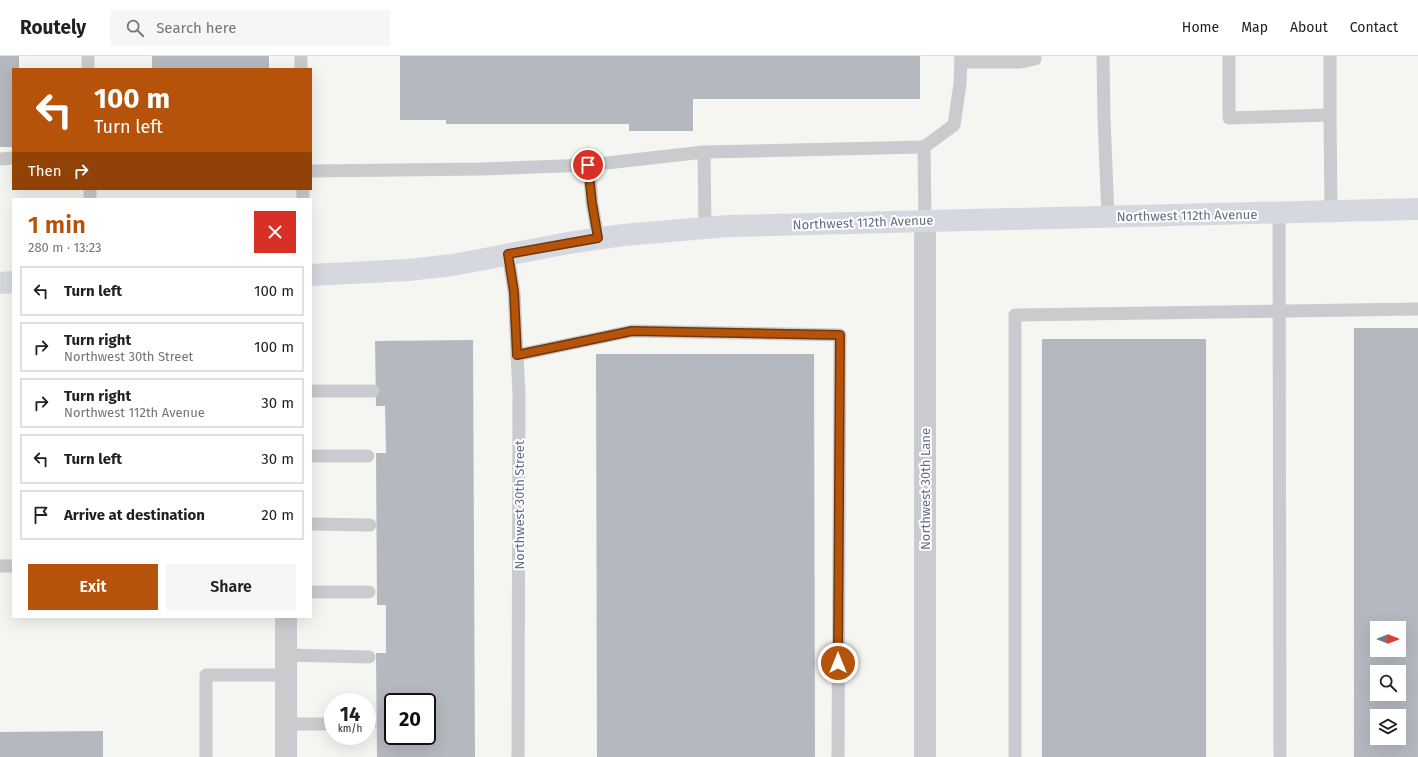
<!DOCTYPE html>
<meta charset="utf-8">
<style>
body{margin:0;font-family:"Fira Sans",sans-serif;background:#f6f6f6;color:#202124;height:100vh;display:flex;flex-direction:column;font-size:15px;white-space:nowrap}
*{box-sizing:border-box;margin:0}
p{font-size:13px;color:#757577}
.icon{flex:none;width:22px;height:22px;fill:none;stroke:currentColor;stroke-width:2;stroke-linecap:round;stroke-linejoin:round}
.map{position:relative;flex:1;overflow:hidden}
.sheet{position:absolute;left:12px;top:142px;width:300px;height:420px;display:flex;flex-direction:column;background:#fff;border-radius:0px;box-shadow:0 4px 16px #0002}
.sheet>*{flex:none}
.banner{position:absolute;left:12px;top:12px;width:300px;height:122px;border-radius:0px;box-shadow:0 4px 16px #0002;background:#b45309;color:#fff;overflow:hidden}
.needle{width:26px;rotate:90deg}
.buttons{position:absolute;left:1370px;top:565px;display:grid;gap:8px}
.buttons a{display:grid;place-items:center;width:36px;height:36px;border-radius:0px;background:#fff;box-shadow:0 4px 16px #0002;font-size:20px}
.speed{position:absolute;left:324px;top:637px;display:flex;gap:8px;font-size:20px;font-weight:700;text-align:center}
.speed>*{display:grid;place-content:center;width:52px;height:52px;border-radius:50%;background:#fff;box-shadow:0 4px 16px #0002;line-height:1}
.speed small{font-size:10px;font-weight:400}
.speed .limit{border:2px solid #111;border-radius:6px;background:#fff;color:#111}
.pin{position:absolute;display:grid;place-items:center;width:34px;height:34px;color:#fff;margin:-17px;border:2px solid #fff;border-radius:50%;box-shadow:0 1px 4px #0007}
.me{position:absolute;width:44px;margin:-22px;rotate:0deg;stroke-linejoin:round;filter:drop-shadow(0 0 3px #0008)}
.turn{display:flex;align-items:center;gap:14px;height:84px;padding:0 16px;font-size:18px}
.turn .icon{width:52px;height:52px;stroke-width:2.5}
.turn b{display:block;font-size:28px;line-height:34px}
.then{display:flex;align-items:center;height:38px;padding:0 16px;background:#0003;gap:8px;font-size:15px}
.round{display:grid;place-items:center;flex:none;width:42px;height:42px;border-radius:0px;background:#f6f6f6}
.overview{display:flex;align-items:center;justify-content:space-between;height:68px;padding:0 16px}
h1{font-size:24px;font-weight:600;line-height:30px;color:#b45309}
.cta{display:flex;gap:8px;margin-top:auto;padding:8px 16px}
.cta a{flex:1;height:46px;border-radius:0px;background:#b45309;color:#fff;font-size:16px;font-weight:600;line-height:46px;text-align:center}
.cta a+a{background:#f6f6f6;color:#202124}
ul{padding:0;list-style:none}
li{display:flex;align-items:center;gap:12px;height:50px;margin:0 8px 6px;padding:0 8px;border:2px solid #e0e0e0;border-radius:0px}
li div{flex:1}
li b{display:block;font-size:15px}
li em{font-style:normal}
header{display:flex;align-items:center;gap:24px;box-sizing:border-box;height:56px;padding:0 20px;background:#fff;border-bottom:1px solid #e0e0e0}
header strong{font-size:19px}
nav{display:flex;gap:22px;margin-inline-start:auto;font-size:14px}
.search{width:280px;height:36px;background:#f6f6f6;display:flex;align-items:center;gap:10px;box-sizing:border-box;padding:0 14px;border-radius:0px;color:#757577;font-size:15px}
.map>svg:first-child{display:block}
.building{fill:#b4b9c0;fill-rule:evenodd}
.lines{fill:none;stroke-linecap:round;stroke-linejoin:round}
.lane{stroke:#c9cbcf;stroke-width:13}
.street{stroke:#c9cbcf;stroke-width:22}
.secondary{stroke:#d5d9df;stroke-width:22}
.route-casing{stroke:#753606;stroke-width:10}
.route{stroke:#b45309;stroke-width:7}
.labels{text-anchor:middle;stroke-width:4;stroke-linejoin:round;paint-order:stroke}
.street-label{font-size:13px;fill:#616f85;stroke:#fff}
</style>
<header>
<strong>Routely</strong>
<div class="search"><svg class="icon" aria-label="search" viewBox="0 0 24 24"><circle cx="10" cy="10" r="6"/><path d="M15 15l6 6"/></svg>Search here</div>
<nav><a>Home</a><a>Map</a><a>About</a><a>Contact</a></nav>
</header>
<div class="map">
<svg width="1418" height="701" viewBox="0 0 1418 701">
<rect width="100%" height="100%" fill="#f5f5f1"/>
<g class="building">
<path d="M 0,0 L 19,0 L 19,13 L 13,13 L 13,91 L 0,91 Z"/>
<rect x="152" y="0" width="117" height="13"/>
<path d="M 400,0 L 920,0 L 920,43 L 693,43 L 693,75 L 629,75 L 629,68 L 446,68 L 446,64 L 400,64 Z"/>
<path d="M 1354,272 L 1418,272 L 1418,701 L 1354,701 ZM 1377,572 L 1399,572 L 1399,594 L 1377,594 ZM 1377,616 L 1399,616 L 1399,638 L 1377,638 ZM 1377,660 L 1399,660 L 1399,682 L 1377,682 Z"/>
<rect x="1042" y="283" width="164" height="418"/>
<path d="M 473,284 L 475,701 L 377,701 L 376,597 L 386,597 L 386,549 L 377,549 L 376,397 L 386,397 L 385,350 L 376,350 L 375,285 ZM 393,646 L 427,646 L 427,680 L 393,680 Z"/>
<path d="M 596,298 L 814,298 L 815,701 L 597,701 Z"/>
<path d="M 103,675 L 103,701 L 0,701 L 0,676 Z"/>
</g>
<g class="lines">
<g class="lane">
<path d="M 88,0 L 88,13"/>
<path d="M 301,0 L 301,13"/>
<path d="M 1103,0 L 1104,62 L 1108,161"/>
<path d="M 1229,0 L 1229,62 L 1330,59 L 1331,155"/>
<path d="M 1330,0 L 1330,59"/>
<path d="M 961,6 L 1021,6 L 1035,3 L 1035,0"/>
<path d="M 924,91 L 954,69 L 960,28 L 961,0"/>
<path d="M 704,96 L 705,172"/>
<path d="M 0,103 L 13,102"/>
<path d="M 589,109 L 704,96 L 924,91 L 925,165"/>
<path d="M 311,115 L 482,113 L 589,109 L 592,147 L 598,182"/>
<path d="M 90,133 L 90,143"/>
<path d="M 303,133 L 303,143"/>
<path d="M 1279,156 L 1280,701"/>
<path d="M 508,198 L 514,236 L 519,338 L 518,701"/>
<path d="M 517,299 L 632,275 L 840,279 L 838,701"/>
<path d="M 311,335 L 373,335"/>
<path d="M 311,400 L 368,400"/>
<path d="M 311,468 L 370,469"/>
<path d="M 0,510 L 13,510"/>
<path d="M 311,536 L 369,536"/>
<path d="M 286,599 L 369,601"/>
<path d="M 286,668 L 333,668"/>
<path d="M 367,668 L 370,668"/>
<path d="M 206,701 L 206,619 L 286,619"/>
<path d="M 1015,701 L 1015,259 L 1418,253"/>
</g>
<g class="street">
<path d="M 286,561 L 286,701"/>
<path d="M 925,701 L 925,165"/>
</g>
<g class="secondary">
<path d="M 311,219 L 408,214 L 453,209 L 568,187 L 623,179 L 729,170 L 1418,153"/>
<path d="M 0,227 L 13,226"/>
</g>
</g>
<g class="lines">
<g class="route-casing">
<path id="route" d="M 588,109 L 592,147 L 598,182 L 508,198 L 514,236 L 517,299 L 632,275 L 840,279 L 838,607"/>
</g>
<use href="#route" class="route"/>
</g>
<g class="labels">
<g class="street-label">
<text transform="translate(1187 159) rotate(-1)" y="5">Northwest 112th Avenue</text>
<text transform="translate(863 166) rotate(-2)" y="5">Northwest 112th Avenue</text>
<text transform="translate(925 433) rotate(-90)" y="5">Northwest 30th Lane</text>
<text transform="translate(519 449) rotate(-90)" y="5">Northwest 30th Street</text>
</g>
</g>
</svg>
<div class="buttons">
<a><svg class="needle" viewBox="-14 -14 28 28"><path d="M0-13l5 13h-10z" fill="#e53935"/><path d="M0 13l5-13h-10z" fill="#757577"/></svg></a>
<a><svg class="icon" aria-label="search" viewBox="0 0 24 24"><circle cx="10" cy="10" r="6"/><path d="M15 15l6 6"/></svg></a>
<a><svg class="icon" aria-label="layers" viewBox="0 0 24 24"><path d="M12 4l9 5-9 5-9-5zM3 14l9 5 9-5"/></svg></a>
</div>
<div class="speed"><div>14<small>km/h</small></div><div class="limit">20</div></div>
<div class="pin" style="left:588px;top:109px;background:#d93025"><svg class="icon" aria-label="arrive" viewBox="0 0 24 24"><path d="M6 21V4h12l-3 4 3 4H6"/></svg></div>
<svg class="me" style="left:838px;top:607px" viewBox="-20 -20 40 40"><circle r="17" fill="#b45309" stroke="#fff" stroke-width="3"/><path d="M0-11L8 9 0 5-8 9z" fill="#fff"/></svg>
<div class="banner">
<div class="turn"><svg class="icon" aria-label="left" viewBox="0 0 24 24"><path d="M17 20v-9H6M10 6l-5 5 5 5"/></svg><div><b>100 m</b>Turn left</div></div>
<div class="then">Then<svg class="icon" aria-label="right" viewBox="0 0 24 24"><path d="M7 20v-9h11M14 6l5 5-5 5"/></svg></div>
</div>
<section class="sheet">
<div class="overview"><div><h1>1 min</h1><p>280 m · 13:23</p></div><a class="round" style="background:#d93025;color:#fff"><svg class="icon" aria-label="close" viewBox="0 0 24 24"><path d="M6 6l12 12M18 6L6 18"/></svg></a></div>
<ul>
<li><svg class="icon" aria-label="left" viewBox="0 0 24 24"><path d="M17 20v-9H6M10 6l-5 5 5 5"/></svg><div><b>Turn left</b></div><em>100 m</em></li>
<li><svg class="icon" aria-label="right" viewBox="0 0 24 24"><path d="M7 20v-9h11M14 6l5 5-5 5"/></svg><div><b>Turn right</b><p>Northwest 30th Street</p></div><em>100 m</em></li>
<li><svg class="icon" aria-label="right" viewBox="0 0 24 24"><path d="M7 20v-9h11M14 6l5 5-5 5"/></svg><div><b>Turn right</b><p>Northwest 112th Avenue</p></div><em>30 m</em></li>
<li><svg class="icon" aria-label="left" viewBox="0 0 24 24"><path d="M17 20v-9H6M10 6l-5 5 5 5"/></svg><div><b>Turn left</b></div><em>30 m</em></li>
<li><svg class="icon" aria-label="arrive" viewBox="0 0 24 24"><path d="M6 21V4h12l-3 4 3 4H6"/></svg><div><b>Arrive at destination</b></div><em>20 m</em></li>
</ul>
<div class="cta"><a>Exit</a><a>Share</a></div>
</section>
</div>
